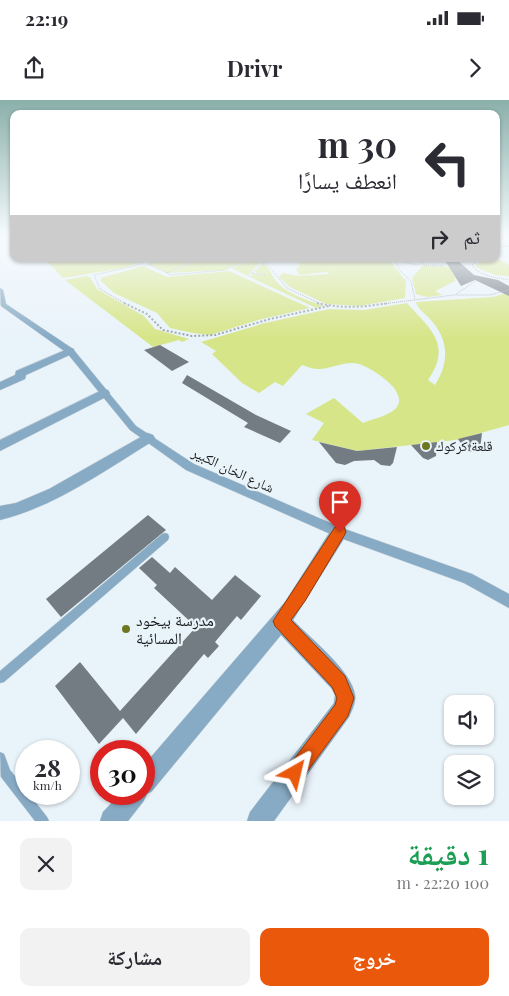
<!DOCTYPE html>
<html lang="ar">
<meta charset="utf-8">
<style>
body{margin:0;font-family:"Playfair Display","Noto Naskh Arabic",serif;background:#f2f2f3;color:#2b2b33;direction:rtl;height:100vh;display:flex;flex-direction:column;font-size:19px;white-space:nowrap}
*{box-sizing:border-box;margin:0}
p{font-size:16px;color:#7c7c81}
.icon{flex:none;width:28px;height:28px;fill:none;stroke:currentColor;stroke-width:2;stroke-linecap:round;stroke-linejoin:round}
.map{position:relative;height:721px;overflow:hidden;direction:ltr}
.details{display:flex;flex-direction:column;background:#fff;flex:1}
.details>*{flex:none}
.top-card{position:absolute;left:10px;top:10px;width:490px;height:152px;border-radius:10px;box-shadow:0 1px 4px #0004;direction:rtl;background:#fff;color:#2b2b33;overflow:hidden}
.buttons{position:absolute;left:444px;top:595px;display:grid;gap:10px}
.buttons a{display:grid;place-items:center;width:50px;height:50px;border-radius:10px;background:#fff;box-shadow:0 1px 4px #0004;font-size:25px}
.speed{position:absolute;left:15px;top:640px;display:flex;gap:10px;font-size:25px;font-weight:700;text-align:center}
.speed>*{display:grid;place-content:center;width:65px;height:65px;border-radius:50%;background:#fff;box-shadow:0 1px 4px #0004;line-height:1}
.speed small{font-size:12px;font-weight:400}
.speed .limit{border:8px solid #d22;background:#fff;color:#111}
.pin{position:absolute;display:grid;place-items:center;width:42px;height:42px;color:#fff;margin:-51px -21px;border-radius:50% 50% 50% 0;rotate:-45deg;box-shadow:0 0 5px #0007}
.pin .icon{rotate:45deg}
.me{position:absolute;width:55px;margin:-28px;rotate:37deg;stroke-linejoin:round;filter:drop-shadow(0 0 4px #0008)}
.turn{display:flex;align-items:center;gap:18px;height:105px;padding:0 20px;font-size:22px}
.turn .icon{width:65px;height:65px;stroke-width:2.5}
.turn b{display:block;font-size:35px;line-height:42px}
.then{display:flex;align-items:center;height:48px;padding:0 20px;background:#0003;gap:10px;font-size:19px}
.round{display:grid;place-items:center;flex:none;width:52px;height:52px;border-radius:10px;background:#f2f2f3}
.head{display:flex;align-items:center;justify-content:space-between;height:85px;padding:0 20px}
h1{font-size:30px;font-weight:700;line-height:38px;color:#1e9e55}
.button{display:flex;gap:10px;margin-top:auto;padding:10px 20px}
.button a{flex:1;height:58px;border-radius:10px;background:#ea580c;color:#fff;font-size:20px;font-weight:700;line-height:58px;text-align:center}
.button a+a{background:#f2f2f3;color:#2b2b33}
.status{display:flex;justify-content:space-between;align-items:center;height:35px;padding:0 25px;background:#fff;direction:ltr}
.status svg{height:14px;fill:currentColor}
header{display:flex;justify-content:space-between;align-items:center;height:65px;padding:0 20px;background:#fff;font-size:22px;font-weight:700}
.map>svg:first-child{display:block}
.green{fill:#d7e589}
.building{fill:#747c83}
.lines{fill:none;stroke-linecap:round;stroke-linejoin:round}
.service-casing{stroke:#c8d0d7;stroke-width:1}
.pedestrian-casing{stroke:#c8d0d7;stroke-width:1}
.minor-casing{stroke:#c8d0d7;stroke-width:1}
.path-far1{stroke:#9ca4a9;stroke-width:1;stroke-dasharray:1 1;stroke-linecap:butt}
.path{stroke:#9ca4a9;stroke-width:2;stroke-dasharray:2 2;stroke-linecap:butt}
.service{fill:#88abc5;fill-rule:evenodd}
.pedestrian{fill:#88abc5;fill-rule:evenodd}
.minor{fill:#88abc5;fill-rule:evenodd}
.route{fill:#ea580c;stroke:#983908}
.poi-dot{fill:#6d7722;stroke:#e9f3fa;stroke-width:2}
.labels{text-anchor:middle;stroke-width:4.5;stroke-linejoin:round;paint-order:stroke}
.poi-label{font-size:14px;fill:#181b1e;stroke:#e9f3fa;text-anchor:start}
.street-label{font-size:14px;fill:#181b1e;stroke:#e9f3fa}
.near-poi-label{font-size:16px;fill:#181b1e;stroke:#e9f3fa;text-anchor:start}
</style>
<div class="status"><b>22:19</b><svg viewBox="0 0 49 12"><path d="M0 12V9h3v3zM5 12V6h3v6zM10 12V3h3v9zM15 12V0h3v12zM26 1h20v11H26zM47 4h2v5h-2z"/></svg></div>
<header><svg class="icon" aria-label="forward" viewBox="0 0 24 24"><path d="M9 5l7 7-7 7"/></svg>Drivr<svg class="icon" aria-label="share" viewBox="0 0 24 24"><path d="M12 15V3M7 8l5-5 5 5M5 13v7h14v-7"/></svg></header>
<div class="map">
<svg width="509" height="721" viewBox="0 0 509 721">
<rect width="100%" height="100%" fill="#e9f3fa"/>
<g class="green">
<path d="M 496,158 L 509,165 L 509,176 L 496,175 L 477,168 L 476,165 L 483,159 Z"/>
<path d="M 45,159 L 147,159 L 124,168 L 63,178 Z"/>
<path d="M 160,159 L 197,159 L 168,173 L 149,164 Z"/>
<path d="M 202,159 L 247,159 L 224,170 L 169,173 Z"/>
<path d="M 251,159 L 260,159 L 261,161 L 248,176 L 231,168 Z"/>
<path d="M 299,159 L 386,159 C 394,162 398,174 406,180 L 405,198 L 359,206 L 326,204 L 290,187 L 279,177 L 283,173 L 299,176 L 329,174 L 328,172 L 332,171 L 300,175 L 296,170 L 300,165 Z"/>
<path d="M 263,163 C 271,168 271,176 277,182 C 287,194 310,201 324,206 L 316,208 L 250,177 L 254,174 L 267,176 L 255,172 Z"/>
<path d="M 143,166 L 167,177 L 229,171 L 310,208 L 258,220 L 210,235 L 193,233 L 170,228 L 157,213 L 114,193 L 101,181 L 101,178 Z"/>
<path d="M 422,166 L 449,167 L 455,177 L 455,181 L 435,191 L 442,195 L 427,197 L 416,194 L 412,178 Z"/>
<path d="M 86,176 L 90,177 L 97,189 L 144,216 L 155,229 L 189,239 L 182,242 L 179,240 L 153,247 L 65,180 Z"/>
<path d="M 509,192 L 509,325 L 456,340 L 357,351 L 312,340 L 324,323 L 306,314 L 334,298 L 363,323 C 372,319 388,316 395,309 C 412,293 372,268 359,264 C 344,260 331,270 317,269 C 312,269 306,266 302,265 L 283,286 L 275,282 L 259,293 L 242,283 L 212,254 L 216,251 L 201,242 L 265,223 L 329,209 L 364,210 L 407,203 C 429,228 453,244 428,280 L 435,285 C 450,261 449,238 428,217 C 422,211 418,209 416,202 L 493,197 Z"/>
</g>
<g class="building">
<path d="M 444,159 L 456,159 L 474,175 L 498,180 L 509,186 L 509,196 L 475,180 L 461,186 Z"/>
<path d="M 160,245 L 189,262 L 172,271 L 144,250 Z"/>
<path d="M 187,275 L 256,315 L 291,331 L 280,343 L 244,327 L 248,323 L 182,283 Z"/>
<path d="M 482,333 L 480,349 L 477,352 L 468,351 L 464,348 L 458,339 Z"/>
<path d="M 319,342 L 357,351 L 397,347 L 393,363 L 390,366 L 381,365 L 374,360 L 354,361 L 345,365 L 336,363 Z"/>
<path d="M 437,342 L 436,356 L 428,360 L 423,358 L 411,345 Z"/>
<path d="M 148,415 L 166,430 L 61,517 L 46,499 Z"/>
<path d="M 152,457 L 170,473 L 175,467 L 212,500 L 235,475 L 261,496 L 241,520 L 237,516 L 215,542 L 219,546 L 208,558 L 204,554 L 136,634 L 123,618 L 99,644 L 55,586 L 80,562 L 120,611 L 196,527 L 154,488 L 157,485 L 139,468 Z"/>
</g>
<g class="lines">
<g class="service-casing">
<g id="service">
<path d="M 165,433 L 168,434 L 169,437 L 168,440 L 4,582 L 0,583 L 0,571 L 162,434 Z"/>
<path d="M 0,652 L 4,654 L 10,670 L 26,690 L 26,694 L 29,694 L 47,717 L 49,721 L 35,721 L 1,677 Z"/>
</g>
</g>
<g class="pedestrian-casing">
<path id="pedestrian" d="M 0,188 L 3,190 L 6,204 L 73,249 L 136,326 L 194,364 L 342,428 L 472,474 L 509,494 L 509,508 L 464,483 L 335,436 L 186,370 L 130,330 L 67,253 L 1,206 Z"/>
</g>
<g class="minor-casing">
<g id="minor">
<path d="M 70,248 L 74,249 L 74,253 L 26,275 L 25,279 L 0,290 L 0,282 L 15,275 L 16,271 Z"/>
<path d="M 104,289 L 108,290 L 110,293 L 108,296 L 0,351 L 0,340 Z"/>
<path d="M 148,333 L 153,335 L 155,338 L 153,341 C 104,371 56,406 0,420 L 0,406 L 16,403 L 49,389 Z"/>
<path d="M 339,425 L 345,427 L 347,432 L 345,437 L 293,520 C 310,538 352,571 355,595 C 356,603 352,610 349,617 L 274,721 L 247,721 L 250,712 L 334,603 L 335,595 L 332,589 L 281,535 L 152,691 L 147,694 L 143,702 L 128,721 L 100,721 L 103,712 L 120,694 L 144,694 L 144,665 L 285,502 L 333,427 Z"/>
</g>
</g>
<g class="path-far1">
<path d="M 496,142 L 506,146"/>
<path d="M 496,148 L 509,146"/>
<path d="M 159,159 L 148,164 L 171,175 L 225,170 L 249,159"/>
<path d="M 263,159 L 287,188 L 321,204"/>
<path d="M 392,159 L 418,165 L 428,159"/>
<path d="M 479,159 L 472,165 C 478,176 498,178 509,180"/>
<path d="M 395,160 L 400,171 L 411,181 L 415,199"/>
<path d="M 422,165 L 443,166"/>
<path d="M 167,173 L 200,159"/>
<path d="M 252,173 L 265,175"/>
<path d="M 249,177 L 265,160"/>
<path d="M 456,194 L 476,181"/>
<path d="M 126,204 L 100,189 L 94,175 L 134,166 L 150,159"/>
<path d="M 382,204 L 454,195 L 490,195 L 509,190"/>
</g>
<g class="path">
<path d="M 124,203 L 147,214 L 163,230 L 192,236 L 215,235 L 270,219 L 329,206"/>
<path d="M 317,203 C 341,209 365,207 389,203"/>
</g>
<use href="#service" class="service"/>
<use href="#pedestrian" class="pedestrian"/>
<use href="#minor" class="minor"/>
</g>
<linearGradient id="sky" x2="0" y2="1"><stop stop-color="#8ab0aa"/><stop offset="0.57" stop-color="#f5fafd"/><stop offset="1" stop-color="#f5fafd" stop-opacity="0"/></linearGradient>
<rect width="509" height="237" fill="url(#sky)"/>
<path class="route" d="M 340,426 L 344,427 L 346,432 L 344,436 L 305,501 L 291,520 L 345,576 L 354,598 L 348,616 L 301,680 L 295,683 L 288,680 L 285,673 L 288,667 L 335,605 L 337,598 L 332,587 L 275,526 L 273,521 L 335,427 Z"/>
<g class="poi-dot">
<circle cx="426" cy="346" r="5"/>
<circle cx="126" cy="529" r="5"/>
</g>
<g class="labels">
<g class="poi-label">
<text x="436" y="351">قلعة كركوك</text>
</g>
<g class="street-label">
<text transform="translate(233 370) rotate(25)" y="5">شارع الخان الكبير</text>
</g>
<g class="near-poi-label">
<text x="136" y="526">مدرسة بيخود<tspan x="136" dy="18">المسائية</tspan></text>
</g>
</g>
</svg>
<div class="buttons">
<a><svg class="icon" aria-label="sound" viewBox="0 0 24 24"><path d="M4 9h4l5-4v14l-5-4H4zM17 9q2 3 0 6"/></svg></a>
<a><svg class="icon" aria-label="layers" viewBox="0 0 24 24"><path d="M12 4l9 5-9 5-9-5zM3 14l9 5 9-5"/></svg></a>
</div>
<div class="speed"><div>28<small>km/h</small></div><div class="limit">30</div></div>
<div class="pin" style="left:340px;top:432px;background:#d93025"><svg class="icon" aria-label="arrive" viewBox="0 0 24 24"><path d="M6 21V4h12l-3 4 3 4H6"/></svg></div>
<svg class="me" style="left:295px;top:673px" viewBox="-20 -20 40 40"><path d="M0-17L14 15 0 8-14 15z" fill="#ea580c" stroke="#fff" stroke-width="4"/></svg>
<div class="top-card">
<div class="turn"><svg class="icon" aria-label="left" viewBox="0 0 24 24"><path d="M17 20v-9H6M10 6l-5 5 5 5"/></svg><div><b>30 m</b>انعطف يسارًا</div></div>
<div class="then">ثم<svg class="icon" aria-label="right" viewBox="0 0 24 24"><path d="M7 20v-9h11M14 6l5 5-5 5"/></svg></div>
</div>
</div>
<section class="details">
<div class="head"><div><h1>1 دقيقة</h1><p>100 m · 22:20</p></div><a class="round"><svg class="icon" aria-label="close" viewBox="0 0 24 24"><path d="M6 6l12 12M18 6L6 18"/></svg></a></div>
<div class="button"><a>خروج</a><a>مشاركة</a></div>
</section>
